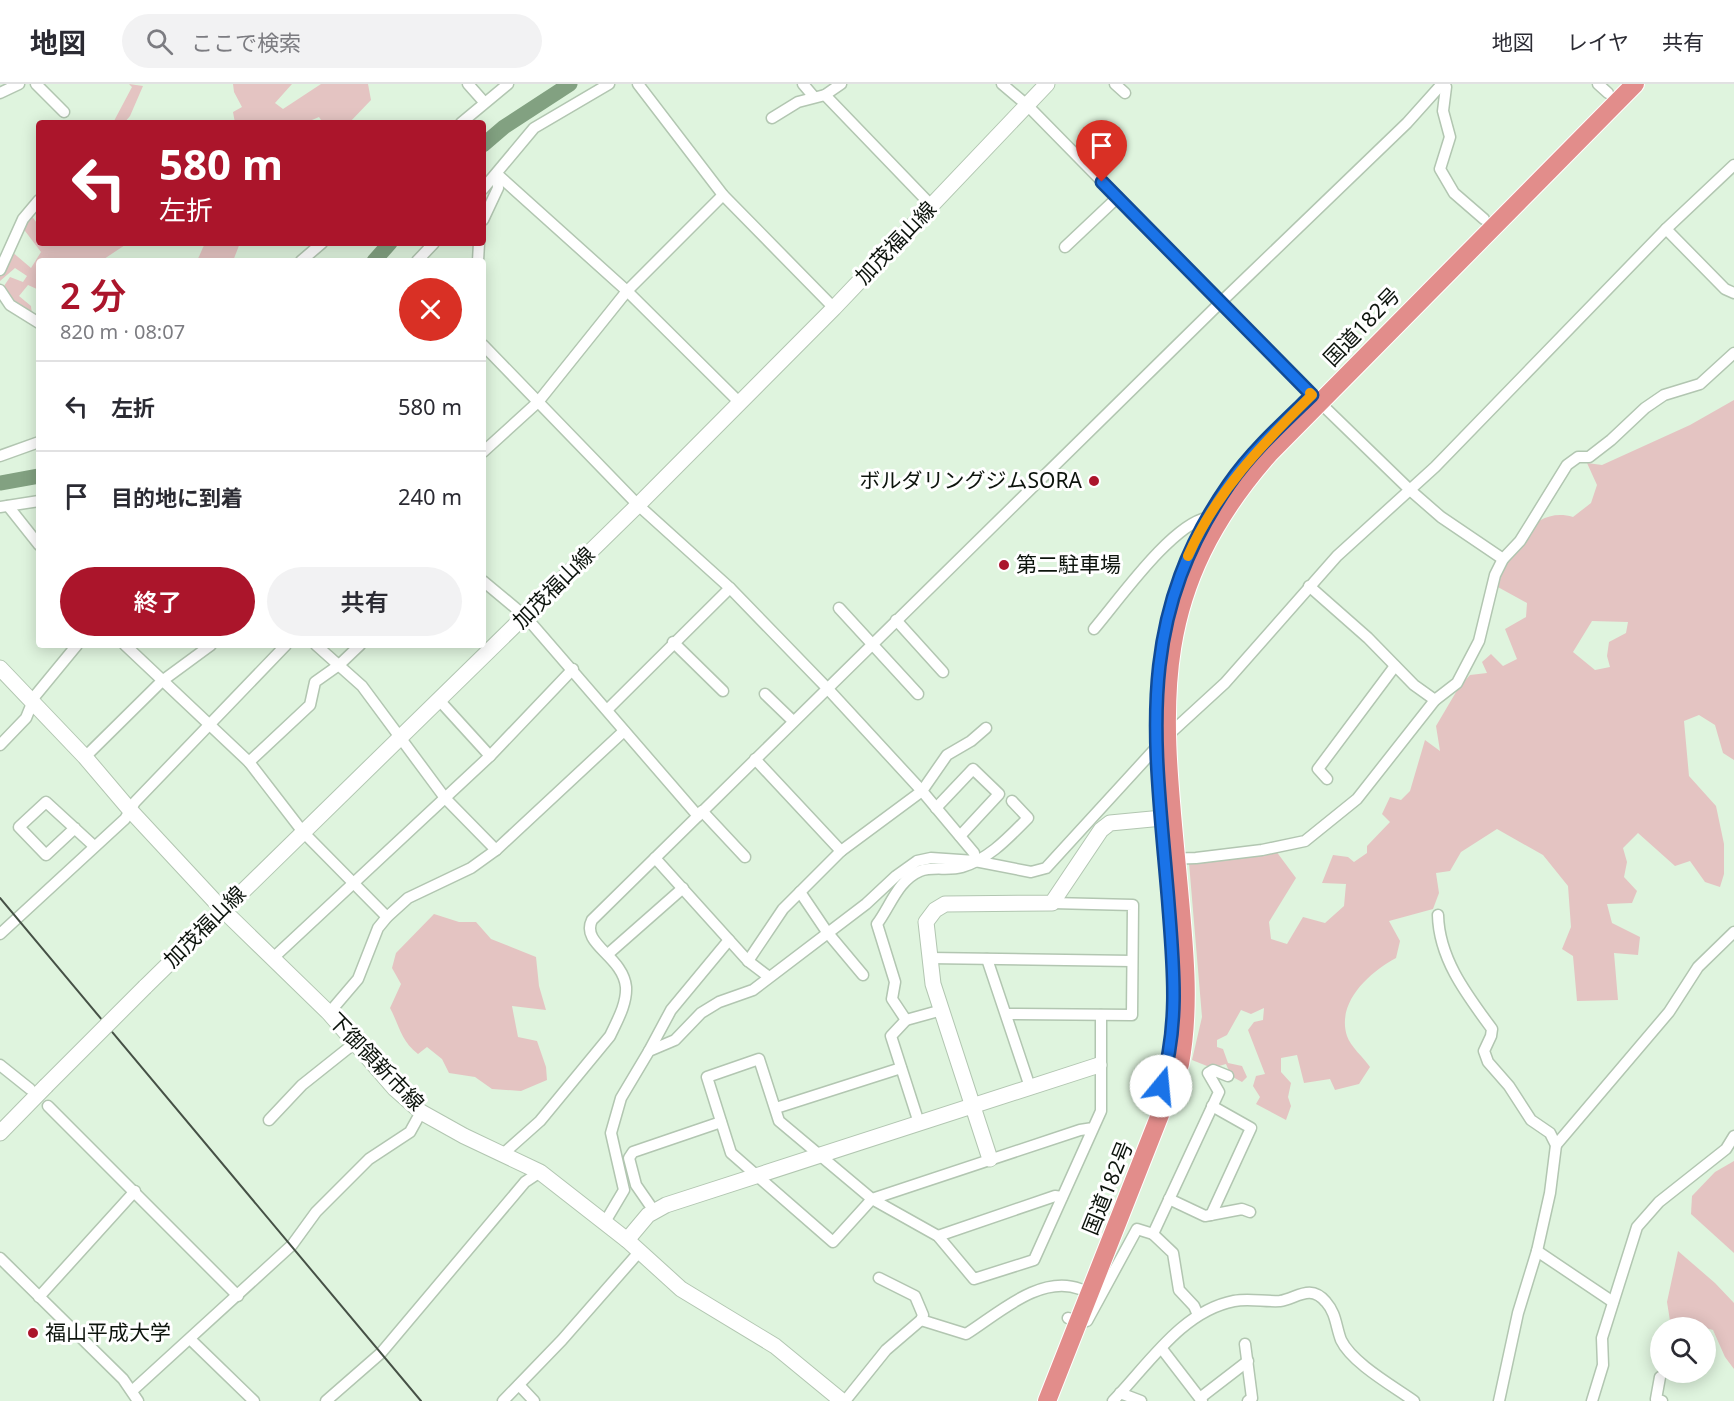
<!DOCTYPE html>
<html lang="ja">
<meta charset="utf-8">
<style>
body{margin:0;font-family:"Noto Sans","Noto Sans JP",sans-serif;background:#f2f2f3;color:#2b2b33;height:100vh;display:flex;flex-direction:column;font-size:22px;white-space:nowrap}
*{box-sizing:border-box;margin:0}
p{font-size:20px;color:#7c7c81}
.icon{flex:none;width:33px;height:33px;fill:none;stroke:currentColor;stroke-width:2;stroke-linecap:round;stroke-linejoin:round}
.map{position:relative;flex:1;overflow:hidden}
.sheet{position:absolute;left:36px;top:174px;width:450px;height:390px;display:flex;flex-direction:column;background:#fff;border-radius:6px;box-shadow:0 3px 15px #0003}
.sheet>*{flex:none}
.hud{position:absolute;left:36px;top:36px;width:450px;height:126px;border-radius:6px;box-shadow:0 3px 15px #0003;background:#ab152b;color:#fff;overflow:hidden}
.tools{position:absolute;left:1650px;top:1233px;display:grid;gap:12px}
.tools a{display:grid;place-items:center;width:66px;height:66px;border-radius:50%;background:#fff;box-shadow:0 3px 15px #0003;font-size:30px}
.pin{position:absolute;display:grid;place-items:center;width:51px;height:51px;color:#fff;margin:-62px -26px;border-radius:50% 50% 50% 0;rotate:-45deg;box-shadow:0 0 6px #0007}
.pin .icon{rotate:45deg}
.me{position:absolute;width:66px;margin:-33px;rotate:17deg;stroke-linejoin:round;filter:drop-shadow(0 0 4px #0008)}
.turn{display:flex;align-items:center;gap:21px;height:126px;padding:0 24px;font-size:27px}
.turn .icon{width:78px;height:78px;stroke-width:2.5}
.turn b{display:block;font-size:42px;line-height:51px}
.round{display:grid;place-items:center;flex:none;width:63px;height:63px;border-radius:32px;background:#f2f2f3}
.head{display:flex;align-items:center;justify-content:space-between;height:102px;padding:0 24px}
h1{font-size:36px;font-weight:600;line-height:45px;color:#ab152b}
.cta{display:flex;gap:12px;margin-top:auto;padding:12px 24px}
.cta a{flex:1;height:69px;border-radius:36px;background:#ab152b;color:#fff;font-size:24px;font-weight:600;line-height:69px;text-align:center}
.cta a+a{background:#f2f2f3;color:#2b2b33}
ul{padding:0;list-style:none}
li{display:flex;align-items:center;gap:18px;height:90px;padding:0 24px;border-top:2px solid #e1e1e2}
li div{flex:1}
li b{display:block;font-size:22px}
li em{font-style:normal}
header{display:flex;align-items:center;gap:36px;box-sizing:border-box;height:84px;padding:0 30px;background:#fff;border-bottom:2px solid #e1e1e2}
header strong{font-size:28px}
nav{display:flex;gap:33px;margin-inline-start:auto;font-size:21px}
.search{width:420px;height:54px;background:#f2f2f3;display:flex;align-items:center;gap:15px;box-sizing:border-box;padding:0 21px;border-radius:33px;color:#7c7c81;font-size:22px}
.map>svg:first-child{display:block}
.green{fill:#e4c4c2;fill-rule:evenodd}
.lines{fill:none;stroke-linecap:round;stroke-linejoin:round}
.river{stroke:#82a181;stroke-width:15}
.street-casing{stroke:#b2c6b1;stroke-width:13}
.secondary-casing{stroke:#b2c6b1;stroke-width:17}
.highway-casing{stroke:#fff;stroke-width:20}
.street{stroke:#fff;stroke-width:10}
.secondary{stroke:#fff;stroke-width:15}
.highway{stroke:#e28d8b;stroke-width:18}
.rail{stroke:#465146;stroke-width:2}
.secondary-bridge-casing{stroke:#b2c6b1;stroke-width:17;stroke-linecap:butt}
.secondary-bridge{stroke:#fff;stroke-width:15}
.route-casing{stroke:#114b97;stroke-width:15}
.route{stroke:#1a73e8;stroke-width:10}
.slow{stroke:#f59e0b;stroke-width:10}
.poi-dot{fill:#ab152b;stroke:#fff;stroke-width:2}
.labels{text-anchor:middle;stroke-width:6;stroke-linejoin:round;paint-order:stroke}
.street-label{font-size:21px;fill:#0d140d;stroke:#fff}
.poi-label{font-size:21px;fill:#0d140d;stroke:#fff;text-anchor:start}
</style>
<header>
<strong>地図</strong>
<div class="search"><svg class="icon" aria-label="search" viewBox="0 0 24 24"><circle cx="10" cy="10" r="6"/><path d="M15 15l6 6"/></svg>ここで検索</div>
<nav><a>地図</a><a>レイヤ</a><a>共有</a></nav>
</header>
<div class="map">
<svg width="1734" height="1317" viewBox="0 0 1734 1317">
<rect width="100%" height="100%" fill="#dff4de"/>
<g class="green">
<path d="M 129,0 L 143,2 L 130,32 L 124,39 L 108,39 L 114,37 L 132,3 Z"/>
<path d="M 233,0 L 292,0 L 275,19 L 283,25 L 321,0 L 368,0 L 371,16 L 349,39 L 323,39 L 319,33 L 305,39 L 235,39 L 233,28 L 242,23 L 234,8 Z"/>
<path d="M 31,131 L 39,142 L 39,159 L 128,159 L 101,177 L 39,177 L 39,206 L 28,201 L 19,212 L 31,222 L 32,230 L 12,219 L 2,205 L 10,193 L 23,198 L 27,192 L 15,184 L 0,197 L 0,190 L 11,167 L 31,184 L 41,168 L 22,143 Z"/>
<path d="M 205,159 L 240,159 L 233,177 L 197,177 Z"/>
<path d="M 1734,316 L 1734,676 L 1723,669 L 1715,641 L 1699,631 L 1684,637 L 1689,692 L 1716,722 L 1724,760 L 1724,790 L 1720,803 L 1705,798 L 1690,777 L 1675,782 L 1638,749 L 1623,764 L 1627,778 L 1624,793 L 1637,807 L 1632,819 L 1607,820 L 1612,839 L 1640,853 L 1638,871 L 1614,869 L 1618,916 L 1577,917 L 1573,872 L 1562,865 L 1571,843 L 1568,802 L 1543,771 L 1497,745 L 1461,768 L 1450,787 L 1436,789 L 1439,809 L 1433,825 L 1389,837 L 1400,857 L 1396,874 C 1370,888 1336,918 1347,952 C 1350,962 1364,974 1370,983 L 1359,1000 L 1335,1006 L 1330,995 L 1304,999 L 1297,971 L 1281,974 L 1281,988 L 1291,999 L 1288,1013 L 1291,1022 L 1286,1036 L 1256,1020 L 1260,1013 L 1253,1002 L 1256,992 L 1265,990 L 1248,946 L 1254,938 L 1263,936 L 1264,924 L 1251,930 L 1241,926 L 1227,951 L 1217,956 L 1217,963 L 1223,965 L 1228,979 L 1242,982 L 1247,993 L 1242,998 L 1231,992 L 1226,980 L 1212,984 L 1192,976 L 1202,933 L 1189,779 L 1273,763 L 1296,794 L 1269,838 L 1271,855 L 1287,860 L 1303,833 L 1325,839 L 1344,822 L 1346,800 L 1322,799 L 1333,771 L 1348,773 L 1354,778 L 1367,769 L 1367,762 L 1390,738 L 1382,730 L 1390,713 L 1401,716 L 1410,707 L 1425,656 L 1440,667 L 1436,642 L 1459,603 L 1470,591 L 1487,589 L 1482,578 L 1491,570 L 1503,582 L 1517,575 L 1505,545 L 1526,533 L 1527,519 L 1496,502 C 1509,469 1531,421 1573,433 L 1591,419 L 1597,401 L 1587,379 L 1602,381 L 1690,341 ZM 1592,537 L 1628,538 L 1626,549 L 1609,558 L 1607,572 L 1610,583 L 1595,586 L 1573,568 Z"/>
<path d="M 434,830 L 459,838 L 476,838 L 491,855 L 536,873 L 539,902 L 546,926 L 512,922 L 518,953 L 537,957 L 546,983 L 547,996 L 521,1007 L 492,1005 L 475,993 L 449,989 L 442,975 L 427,963 L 418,970 C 401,957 400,943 390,924 L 401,900 L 392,884 L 396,869 Z"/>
<path d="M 1734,1077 L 1734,1169 L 1691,1130 L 1692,1112 L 1715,1088 Z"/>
<path d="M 1678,1167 L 1715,1199 L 1734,1219 L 1734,1285 L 1725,1273 L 1713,1246 L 1706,1244 L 1671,1243 L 1667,1218 Z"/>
</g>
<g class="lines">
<g class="river">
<path d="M 483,61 L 504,43 L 570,0"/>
<path d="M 374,177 L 390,159"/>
<path d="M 0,399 L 39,392"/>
</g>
<g class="street-casing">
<g id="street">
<path d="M 36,0 L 64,28"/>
<path d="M 468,0 L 484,18"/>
<path d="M 638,0 L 723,111 L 834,224"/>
<path d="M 803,0 L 814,13"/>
<path d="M 1002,0 L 1027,21 L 1312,311 L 1410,406 L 1441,433 L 1503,475"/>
<path d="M 1115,0 L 1125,9"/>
<path d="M 1443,0 L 1446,3 L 1443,27 L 1450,53 L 1440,85 L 1454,109 L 1484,135"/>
<path d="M 1598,0 L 1608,9"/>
<path d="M 0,9 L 19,0"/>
<path d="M 825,11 L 931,121"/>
<path d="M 772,34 L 798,18 L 825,11 L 841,0"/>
<path d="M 461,39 L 508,0"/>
<path d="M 497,90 L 627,207 L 739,318"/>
<path d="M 483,105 L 534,44 L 609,0"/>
<path d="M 483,136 L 498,104 L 497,90"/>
<path d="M 1666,145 L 1725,205 L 1734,209"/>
<path d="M 1065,163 L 1118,113"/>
<path d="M 301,177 L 322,159"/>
<path d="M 417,177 L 434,159"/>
<path d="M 478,177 L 479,159"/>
<path d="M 0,186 L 23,135 L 39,116"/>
<path d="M 0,206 L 10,221 L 39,239"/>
<path d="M 483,261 L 638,421 L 730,504 L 827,604 L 922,707 L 974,769 L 975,777"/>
<path d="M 483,368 L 538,318 L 627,207 L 723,111"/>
<path d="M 0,372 L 39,358"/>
<path d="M 8,422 L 39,461"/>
<path d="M 0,423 L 39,417"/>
<path d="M 483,497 L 525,532 L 698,732"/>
<path d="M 1309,502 L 1368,554 L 1414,601 L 1435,616"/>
<path d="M 839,524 L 918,610"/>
<path d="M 896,536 L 943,588"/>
<path d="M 1094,545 C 1118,517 1172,440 1207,434"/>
<path d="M 673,558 L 723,607"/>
<path d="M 125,561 L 249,678 L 303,748 L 387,833"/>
<path d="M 316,561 L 362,602 L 445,714 L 496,766"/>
<path d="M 765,610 L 793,637"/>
<path d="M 439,616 L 490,672"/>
<path d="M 607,626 L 730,504"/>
<path d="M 0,661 L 26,634 L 35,612 L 77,561"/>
<path d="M 85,673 L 162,597 L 211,561"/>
<path d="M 755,675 L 841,767"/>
<path d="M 249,678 L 310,621 L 315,598 L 339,581 L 360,561"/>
<path d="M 1327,695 L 1318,685 L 1395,582"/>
<path d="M 936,724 L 973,685 L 999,710 L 960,752"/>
<path d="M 702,727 L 745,773"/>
<path d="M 75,744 L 46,771 L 19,743 L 46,718 L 94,762"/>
<path d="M 655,774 L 748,877 L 769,893"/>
<path d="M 1165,775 L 1196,774 L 1262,766 L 1305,757 L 1357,715 L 1435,616 L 1457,599 L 1479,557 L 1495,491 L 1503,475 L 1520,457 L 1567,381 L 1578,373 L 1589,373 L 1611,356 L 1645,324 L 1664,311 L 1700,300 L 1734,269"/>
<path d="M 800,808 L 827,848 L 863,891"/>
<path d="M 1438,831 C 1439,875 1467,911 1492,945 L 1491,952 L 1484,967 L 1488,978 L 1509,1002 L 1531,1036 L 1550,1049 L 1556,1061 L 1550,1109 L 1537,1167 L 1518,1229 L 1499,1317"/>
<path d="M 0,850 L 125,735 L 135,718 L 286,561"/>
<path d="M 608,870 L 683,804"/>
<path d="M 929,874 L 1132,877"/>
<path d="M 272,875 L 490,672 L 573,585"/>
<path d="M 987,875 L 1030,1003"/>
<path d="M 748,877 L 783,825 L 841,767 L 922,707 L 947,671 L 971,657 L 986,644"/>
<path d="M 329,929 L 358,895 L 378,844 L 387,833 L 408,814 L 471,784 L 496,766 L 624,647"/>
<path d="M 1007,930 L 1132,931 L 1133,821 L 1052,819"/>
<path d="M 906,936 L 892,915 L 895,898 L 877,840 C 890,823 898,796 920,787 C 932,782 949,787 962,783 C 989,775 1008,754 1028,734 L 1012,717"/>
<path d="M 649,967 L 671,926 L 729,856"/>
<path d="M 0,981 L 30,1005"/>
<path d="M 48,1022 L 238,1212"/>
<path d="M 776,1024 L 901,984"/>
<path d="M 269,1036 L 302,1001 L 356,958"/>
<path d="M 919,1039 L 891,952 L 906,936 L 942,926"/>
<path d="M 1093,1044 L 1080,1046 L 872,1115 L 833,1158 L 731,1069 L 707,993 L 759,975 L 779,1037 L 872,1115 L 938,1152 L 974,1195 L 1034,1176 L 1101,1027 L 1101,931"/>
<path d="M 1556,1061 L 1669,928 L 1698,883 L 1734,848"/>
<path d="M 504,1069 L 540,1037 L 610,952 C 617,937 627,920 626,903 C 623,872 580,860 592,836 L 1221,218 L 1407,39 L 1442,0"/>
<path d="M 1169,1115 L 1205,1132 L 1242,1125 L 1250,1128"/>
<path d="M 654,1127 L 636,1101 L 629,1074 L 633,1068 L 721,1038"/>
<path d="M 1211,1131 L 1251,1044 L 1212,1022"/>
<path d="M 605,1138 L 624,1106 L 611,1049 L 621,1014 L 649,967 L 675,956 L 701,929 L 719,918 L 753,906 L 866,820 L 896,792 L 917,777 L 931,774 L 975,777 L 1031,788 L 1046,784 L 1165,654 L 1225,599 L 1337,472 L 1435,383 L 1666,145 L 1734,81"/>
<path d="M 1153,1150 L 1173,1169 L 1179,1206 L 1194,1222 L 1198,1231"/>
<path d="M 938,1152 L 1055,1112 L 1062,1113"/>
<path d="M 1537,1167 L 1613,1218"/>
<path d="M 0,1174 L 123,1295 L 138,1317"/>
<path d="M 39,1213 L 135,1107"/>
<path d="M 1068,1234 L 1078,1238 L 1087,1237 L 1137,1145 L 1153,1150 L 1219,1008 L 1208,989 L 1213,986 L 1228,992"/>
<path d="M 921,1236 L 966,1250 C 998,1230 1040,1190 1080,1205"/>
<path d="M 190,1255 L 254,1317"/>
<path d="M 1245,1260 L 1252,1314 L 1248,1317"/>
<path d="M 1162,1265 L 1202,1317"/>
<path d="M 1660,1293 L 1656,1315 L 1662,1317"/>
<path d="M 519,1301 L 534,1317"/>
<path d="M 132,1307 L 292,1161 L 316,1128 L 369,1075 L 410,1048 L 421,1028"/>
<path d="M 1120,1309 L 1141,1317"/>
<path d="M 1200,1314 L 1248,1277"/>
<path d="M 326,1317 L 381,1269 L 525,1098 L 540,1088"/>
<path d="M 503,1317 L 562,1256 L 640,1167"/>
<path d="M 845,1317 L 886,1266 L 921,1236 L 923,1231 L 915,1212 L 879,1194"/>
<path d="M 1113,1317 C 1148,1281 1182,1227 1234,1217 C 1249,1214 1265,1218 1280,1217 C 1296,1215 1310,1199 1326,1218 C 1336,1229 1336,1243 1341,1256 C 1352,1279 1393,1302 1414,1317"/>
<path d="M 1592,1317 L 1603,1281 L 1602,1254 L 1637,1143 L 1659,1118 L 1726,1065 L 1734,1052"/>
</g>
</g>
<g class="secondary-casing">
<g id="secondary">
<path d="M 0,584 L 85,673 L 130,726 L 222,825 L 329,929 L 395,1005 L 421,1028 L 464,1052 L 540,1088 L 627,1156 L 681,1205 L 775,1262 L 842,1317"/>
<path d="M 145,903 L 638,421 L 834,224 L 1047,0"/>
<path d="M 0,1049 L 46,1002"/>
<path d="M 990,1075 L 933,900 L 926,838 L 935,826 L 945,820 L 1052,819 L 1101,746 L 1110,739 L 1173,733"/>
<path d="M 627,1156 L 648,1131 L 666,1121 L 1099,981"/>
</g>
</g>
<g class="highway-casing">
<path id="highway" d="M 1047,1317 L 1180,980 C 1190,925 1185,871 1180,816 C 1164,636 1139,518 1269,370 L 1635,0"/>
</g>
<use href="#street" class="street"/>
<use href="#secondary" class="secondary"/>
<use href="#highway" class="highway"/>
<path class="rail" d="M 0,814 L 421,1317"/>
<g class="secondary-bridge-casing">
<path id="secondary-bridge" d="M 46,1002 L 145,903"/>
</g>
<use href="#secondary-bridge" class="secondary-bridge"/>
</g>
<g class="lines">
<g class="route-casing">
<path id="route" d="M 1102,98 L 1312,311 C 1283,339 1252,367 1229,400 C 1133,538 1155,658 1168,814 C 1173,879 1180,939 1161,1002"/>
</g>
<use href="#route" class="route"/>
<path class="slow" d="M 1188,472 C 1216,408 1262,360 1312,311 L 1310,309"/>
</g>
<g class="poi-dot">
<circle cx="1094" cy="397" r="6"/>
<circle cx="1004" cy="481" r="6"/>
<circle cx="33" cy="1249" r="6"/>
</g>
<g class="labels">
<g class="street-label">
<text transform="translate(896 159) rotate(-46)" y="7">加茂福山線</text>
<text transform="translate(1362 243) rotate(-46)" y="7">国道182号</text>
<text transform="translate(554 504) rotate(-45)" y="7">加茂福山線</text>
<text transform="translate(205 843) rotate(-45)" y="7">加茂福山線</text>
<text transform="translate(376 978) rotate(46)" y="7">下御領新市線</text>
<text transform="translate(1108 1104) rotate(-68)" y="7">国道182号</text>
</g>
<g class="poi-label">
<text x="1082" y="404" text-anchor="end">ボルダリングジムSORA</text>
<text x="1016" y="488">第二駐車場</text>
<text x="45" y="1256">福山平成大学</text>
</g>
</g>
</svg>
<div class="tools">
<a><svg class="icon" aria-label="search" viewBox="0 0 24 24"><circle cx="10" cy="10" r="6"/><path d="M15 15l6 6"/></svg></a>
</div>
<div class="pin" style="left:1102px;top:98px;background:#d93025"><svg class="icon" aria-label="arrive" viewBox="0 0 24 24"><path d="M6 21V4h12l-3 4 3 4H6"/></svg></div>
<svg class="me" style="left:1161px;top:1002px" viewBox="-20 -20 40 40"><circle r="19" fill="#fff"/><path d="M0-13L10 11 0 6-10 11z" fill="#1a73e8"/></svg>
<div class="hud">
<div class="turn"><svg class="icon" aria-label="left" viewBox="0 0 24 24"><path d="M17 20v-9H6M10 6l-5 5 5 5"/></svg><div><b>580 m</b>左折</div></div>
</div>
<section class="sheet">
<div class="head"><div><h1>2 分</h1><p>820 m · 08:07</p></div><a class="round" style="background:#d93025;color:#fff"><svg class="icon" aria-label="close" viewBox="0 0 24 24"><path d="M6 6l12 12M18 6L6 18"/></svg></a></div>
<ul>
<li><svg class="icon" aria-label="left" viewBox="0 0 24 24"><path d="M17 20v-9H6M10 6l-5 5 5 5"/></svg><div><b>左折</b></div><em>580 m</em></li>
<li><svg class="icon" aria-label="arrive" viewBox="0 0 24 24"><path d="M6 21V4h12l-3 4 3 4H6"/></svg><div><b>目的地に到着</b></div><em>240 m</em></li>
</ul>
<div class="cta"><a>終了</a><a>共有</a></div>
</section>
</div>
